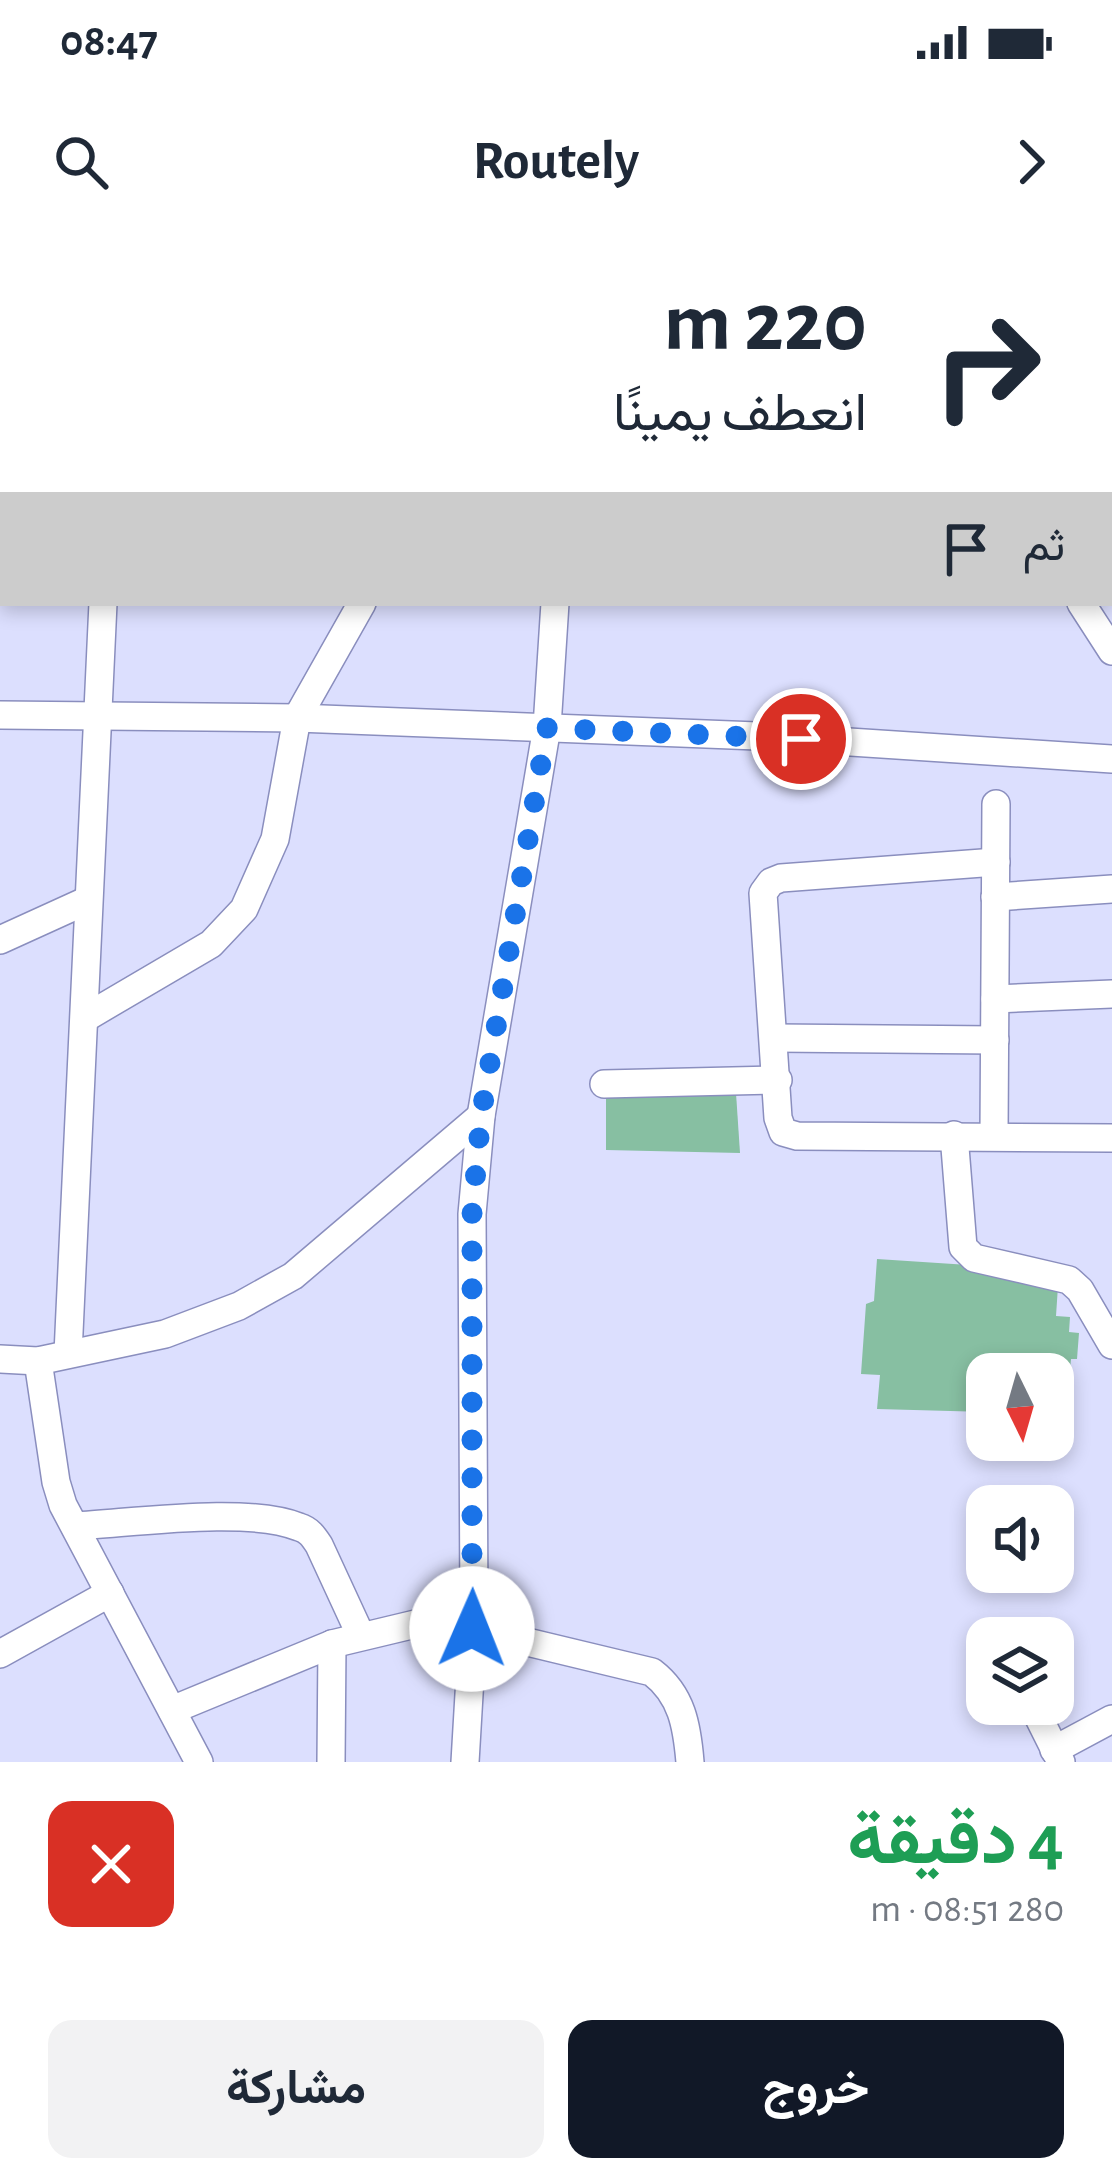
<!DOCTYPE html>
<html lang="ar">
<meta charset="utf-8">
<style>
body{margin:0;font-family:"Alegreya Sans",Vazirmatn,sans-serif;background:#f2f2f3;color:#1f2937;direction:rtl;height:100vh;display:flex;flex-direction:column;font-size:45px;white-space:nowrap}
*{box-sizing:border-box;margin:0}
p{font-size:39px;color:#747a83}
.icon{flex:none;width:66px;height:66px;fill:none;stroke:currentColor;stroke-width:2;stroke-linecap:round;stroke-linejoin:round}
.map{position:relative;height:1522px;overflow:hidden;direction:ltr}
.details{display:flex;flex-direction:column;background:#fff;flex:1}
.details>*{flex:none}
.banner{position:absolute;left:0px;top:0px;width:1113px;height:366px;box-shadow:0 6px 18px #0003;direction:rtl;background:#fff;color:#1f2937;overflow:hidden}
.needle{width:78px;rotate:175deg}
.tools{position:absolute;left:966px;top:1113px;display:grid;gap:24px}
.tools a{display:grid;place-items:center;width:108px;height:108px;border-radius:24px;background:#fff;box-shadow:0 6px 18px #0003;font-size:60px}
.pin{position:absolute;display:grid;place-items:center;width:102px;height:102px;color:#fff;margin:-51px;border:6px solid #fff;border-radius:50%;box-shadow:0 3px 12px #0007}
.me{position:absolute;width:132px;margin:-66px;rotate:1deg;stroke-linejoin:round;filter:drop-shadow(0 0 9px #0008)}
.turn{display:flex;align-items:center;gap:42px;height:252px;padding:0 48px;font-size:54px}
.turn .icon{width:156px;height:156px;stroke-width:2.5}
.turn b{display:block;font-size:84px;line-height:102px}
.then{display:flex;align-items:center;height:114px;padding:0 48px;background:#0003;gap:24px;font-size:45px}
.round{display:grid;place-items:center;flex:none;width:126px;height:126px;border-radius:24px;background:#f2f2f3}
.head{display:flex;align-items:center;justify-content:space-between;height:204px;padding:0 48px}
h1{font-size:72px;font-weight:700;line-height:90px;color:#1e9e55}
.action{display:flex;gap:24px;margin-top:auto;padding:24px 48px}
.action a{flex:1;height:138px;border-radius:24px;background:#111827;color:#fff;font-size:48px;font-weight:700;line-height:138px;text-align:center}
.action a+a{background:#f2f2f3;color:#1f2937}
.status{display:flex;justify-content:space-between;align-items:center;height:84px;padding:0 60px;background:#fff;direction:ltr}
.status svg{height:33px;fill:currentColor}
header{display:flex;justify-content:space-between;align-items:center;height:156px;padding:0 48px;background:#fff;font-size:54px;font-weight:700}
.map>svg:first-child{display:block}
.building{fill:#87bfa2}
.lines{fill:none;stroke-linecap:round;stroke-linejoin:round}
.minor-casing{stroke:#8a8ebe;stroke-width:30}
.minor{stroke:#fff;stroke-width:27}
.route{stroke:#1a73e8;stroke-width:21;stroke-dasharray:0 37.8}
</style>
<div class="status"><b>08:47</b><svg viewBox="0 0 49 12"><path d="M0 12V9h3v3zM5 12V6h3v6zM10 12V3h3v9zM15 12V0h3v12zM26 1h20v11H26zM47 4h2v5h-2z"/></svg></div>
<header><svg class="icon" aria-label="forward" viewBox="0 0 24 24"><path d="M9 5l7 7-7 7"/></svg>Routely<svg class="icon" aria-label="search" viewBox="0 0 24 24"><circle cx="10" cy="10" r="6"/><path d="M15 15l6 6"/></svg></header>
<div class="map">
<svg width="1112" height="1522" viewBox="0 0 1112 1522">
<rect width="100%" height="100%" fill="#dcdffe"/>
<g class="building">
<path d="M 736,853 L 740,913 L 606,910 L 606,854 Z"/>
<path d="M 877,1019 L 1059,1031 L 1056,1076 L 1070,1077 L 1069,1092 L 1079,1093 L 1077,1119 L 1071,1119 L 1070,1131 L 1057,1130 L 1056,1144 L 1053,1143 L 1053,1134 L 987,1134 L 987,1172 L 877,1169 L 880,1135 L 861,1134 L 866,1064 L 874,1061 Z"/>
</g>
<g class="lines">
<g class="minor-casing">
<g id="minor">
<path d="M 1099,0 L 1100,3"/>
<path d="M 123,3 L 123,0"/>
<path d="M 405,3 L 406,0"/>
<path d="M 689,3 L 689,0"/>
<path d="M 0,31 L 3,31"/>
<path d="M 1110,54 L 1112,63"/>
<path d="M 1110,270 L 1112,270"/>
<path d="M 0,298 L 3,298"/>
<path d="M 1081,363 L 1112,411"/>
<path d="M 0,475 L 297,478 L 757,496 L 1112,519"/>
<path d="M 996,622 L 781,638 L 771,642 L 763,653 L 778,878 L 783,892 L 797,896 L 1112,898"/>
<path d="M 995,657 L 1112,649"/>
<path d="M 0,700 L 88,660"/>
<path d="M 995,759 L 1112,754"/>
<path d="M 85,778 L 211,704 L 244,669 L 275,599 L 297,478 L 362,363"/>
<path d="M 775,798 L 995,800"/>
<path d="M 604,844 L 778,840"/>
<path d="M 954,895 L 963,1007 L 974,1018 L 1069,1040 L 1080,1050 L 1112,1105"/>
<path d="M 994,895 L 996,564"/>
<path d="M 68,1114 L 103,363"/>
<path d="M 0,1119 L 38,1121 L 165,1094 L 239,1066 L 293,1036 L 481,876"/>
<path d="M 38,1121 L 56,1242 L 63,1265 L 199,1522"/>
<path d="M 75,1286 C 133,1283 247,1266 299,1287 C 309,1290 313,1296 319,1305 L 361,1396"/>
<path d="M 473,1389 L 652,1432 C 682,1455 687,1486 690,1522"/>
<path d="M 998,1396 L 999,1398"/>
<path d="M 0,1414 L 110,1353"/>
<path d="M 1032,1464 L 1061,1522"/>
<path d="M 172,1470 L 332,1404 L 474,1370"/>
<path d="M 1054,1510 L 1112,1479"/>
<path d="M 331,1522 L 332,1404"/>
<path d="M 465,1522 L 474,1370 L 472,974 L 481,876 L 547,487 L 555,363"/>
</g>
</g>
<use href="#minor" class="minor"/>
</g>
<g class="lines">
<path class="route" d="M 472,1389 L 472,974 L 481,876 L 547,488 L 801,499"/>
</g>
</svg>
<div class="tools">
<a><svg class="needle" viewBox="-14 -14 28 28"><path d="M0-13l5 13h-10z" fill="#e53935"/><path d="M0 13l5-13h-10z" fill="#747a83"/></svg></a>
<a><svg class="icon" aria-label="sound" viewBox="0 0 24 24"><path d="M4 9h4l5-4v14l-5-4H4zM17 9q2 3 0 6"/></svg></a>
<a><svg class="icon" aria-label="layers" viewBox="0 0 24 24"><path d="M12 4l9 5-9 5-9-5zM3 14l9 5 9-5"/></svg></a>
</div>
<div class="pin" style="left:801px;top:499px;background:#d93025"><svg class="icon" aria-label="arrive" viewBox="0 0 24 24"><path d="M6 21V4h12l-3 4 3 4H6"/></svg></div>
<svg class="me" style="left:472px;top:1389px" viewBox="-20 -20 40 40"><circle r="19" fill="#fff"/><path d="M0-13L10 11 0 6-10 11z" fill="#1a73e8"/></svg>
<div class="banner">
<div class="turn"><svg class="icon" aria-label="right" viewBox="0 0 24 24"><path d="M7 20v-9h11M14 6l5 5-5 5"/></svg><div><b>220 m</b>انعطف يمينًا</div></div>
<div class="then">ثم<svg class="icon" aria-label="arrive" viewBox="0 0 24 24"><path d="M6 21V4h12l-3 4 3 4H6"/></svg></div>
</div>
</div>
<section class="details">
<div class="head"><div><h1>4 دقيقة</h1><p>280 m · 08:51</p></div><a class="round" style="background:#d93025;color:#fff"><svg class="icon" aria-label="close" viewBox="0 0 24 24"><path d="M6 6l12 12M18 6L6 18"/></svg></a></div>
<div class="action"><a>خروج</a><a>مشاركة</a></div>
</section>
